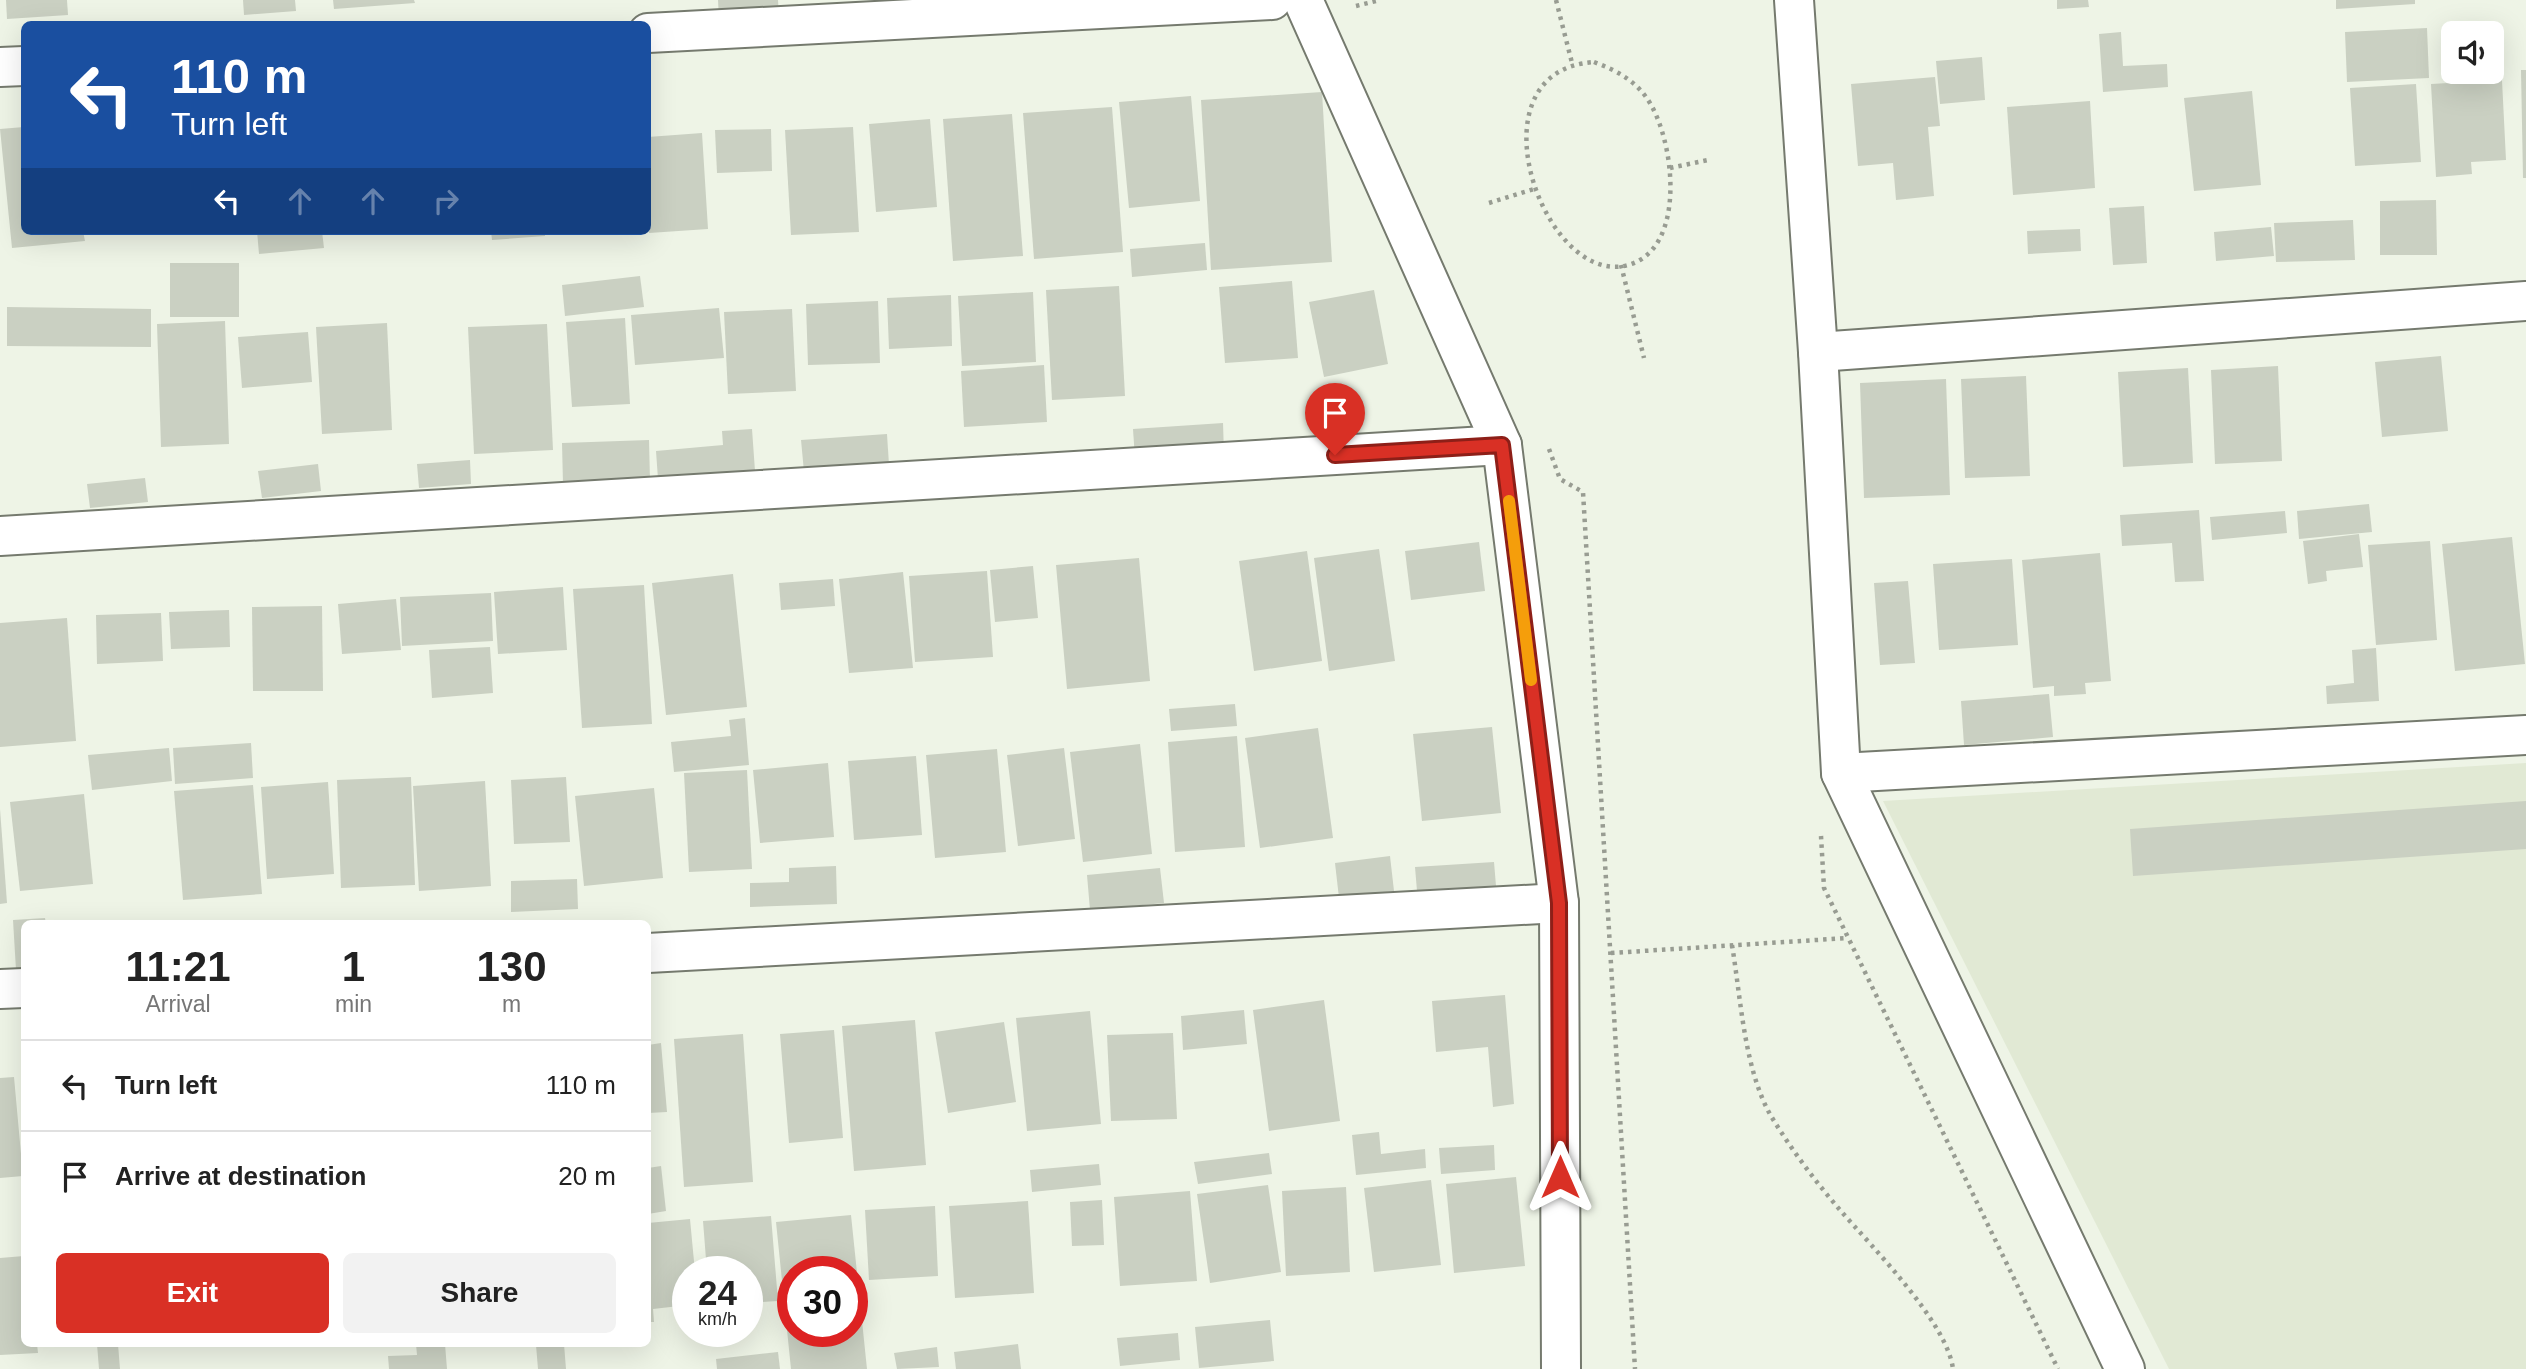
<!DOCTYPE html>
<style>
body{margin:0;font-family:Helvetica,sans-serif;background:#f2f2f2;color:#222;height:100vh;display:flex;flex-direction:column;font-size:26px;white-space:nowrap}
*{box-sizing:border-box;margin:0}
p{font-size:23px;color:#767676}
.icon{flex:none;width:38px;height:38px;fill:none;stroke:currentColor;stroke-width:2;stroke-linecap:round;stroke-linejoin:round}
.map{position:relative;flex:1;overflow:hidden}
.panel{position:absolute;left:21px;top:920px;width:630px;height:427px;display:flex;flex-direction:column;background:#fff;border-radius:10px;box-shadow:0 7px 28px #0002}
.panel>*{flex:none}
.top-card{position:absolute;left:21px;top:21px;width:630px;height:214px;border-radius:10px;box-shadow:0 7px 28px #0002;background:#1a4fa0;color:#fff;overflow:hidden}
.buttons{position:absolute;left:2441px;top:21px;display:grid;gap:14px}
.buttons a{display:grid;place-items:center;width:63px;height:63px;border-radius:10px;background:#fff;box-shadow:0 7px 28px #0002;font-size:35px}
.speed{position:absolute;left:672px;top:1256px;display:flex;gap:14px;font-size:35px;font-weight:700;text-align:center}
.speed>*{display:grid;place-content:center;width:91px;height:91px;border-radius:50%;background:#fff;box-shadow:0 7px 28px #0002;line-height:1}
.speed small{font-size:18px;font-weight:400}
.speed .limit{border:10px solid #d22;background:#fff;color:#111}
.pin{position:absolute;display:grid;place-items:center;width:60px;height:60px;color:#fff;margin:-72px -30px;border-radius:50% 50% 50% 0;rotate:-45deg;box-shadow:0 0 7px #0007}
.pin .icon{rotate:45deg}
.me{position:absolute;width:77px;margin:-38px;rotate:0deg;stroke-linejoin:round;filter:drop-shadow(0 0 5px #0008)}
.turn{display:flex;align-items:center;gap:24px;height:147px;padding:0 35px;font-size:32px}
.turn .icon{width:91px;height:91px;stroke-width:2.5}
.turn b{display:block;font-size:49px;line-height:60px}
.lanes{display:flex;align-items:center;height:66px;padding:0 35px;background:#0003;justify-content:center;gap:35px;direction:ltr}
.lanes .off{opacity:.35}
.eta{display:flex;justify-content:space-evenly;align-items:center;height:119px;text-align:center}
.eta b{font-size:42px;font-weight:800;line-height:49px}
.action{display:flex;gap:14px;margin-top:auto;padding:14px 35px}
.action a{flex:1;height:80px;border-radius:10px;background:#d93025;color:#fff;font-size:28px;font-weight:800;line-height:80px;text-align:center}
.action a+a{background:#f2f2f2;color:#222}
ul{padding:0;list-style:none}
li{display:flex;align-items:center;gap:21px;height:91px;padding:0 35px;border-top:2px solid #e0e0e0}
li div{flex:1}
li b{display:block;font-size:26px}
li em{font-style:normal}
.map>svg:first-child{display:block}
.built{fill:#e1e9d4}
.building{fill:#cad0c2;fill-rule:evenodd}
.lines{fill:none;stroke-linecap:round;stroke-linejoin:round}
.minor-casing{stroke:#757a6e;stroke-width:42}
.path{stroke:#989c92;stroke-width:4.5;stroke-dasharray:3.5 5;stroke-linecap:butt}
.minor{stroke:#fff;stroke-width:38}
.route-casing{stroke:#8d1f18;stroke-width:18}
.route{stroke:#d93025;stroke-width:12}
.slow{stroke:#f59e0b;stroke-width:12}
</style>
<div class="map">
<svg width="2526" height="1369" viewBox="0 0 2526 1369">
<rect width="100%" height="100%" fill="#eef4e6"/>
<path class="built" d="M 2526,763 L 2526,1369 L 2169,1369 L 1883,801 Z"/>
<g class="building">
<path d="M 6,0 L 67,0 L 68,15 L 7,19 Z"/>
<path d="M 243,0 L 295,0 L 296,11 L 244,15 Z"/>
<path d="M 333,0 L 414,0 L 415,3 L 334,9 Z"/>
<path d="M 718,0 L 778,0 L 779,16 L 719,19 Z"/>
<path d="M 2057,0 L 2088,0 L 2089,7 L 2057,9 Z"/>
<path d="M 2336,0 L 2415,0 L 2415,4 L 2336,9 Z"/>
<path d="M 2427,28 L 2429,78 L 2347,82 L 2345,32 Z"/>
<path d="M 2121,32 L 2123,66 L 2167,64 L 2168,87 L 2103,92 L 2099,34 Z"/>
<path d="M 1982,57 L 1985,100 L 1940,104 L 1936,61 Z"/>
<path d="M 2521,70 L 2526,70 L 2526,178 L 2523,178 Z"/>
<path d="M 1935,77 L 1940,126 L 1928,127 L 1934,196 L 1896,200 L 1893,163 L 1858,166 L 1851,84 Z"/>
<path d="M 2502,80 L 2506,160 L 2471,162 L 2472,174 L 2436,177 L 2431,84 Z"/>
<path d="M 2416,84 L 2421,162 L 2355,166 L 2350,88 Z"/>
<path d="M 2252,91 L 2261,185 L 2194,191 L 2184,98 Z"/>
<path d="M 1322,92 L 1332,262 L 1211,270 L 1201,100 Z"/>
<path d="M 1191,96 L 1200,201 L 1129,208 L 1119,102 Z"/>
<path d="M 2090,101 L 2095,188 L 2013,195 L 2007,107 Z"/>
<path d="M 1112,107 L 1123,252 L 1034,259 L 1023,113 Z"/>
<path d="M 1012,114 L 1023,256 L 953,261 L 943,119 Z"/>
<path d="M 930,119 L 937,207 L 876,212 L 869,124 Z"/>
<path d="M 24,127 L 24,231 L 83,231 L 85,241 L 12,248 L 0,129 Z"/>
<path d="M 853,127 L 859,232 L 791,235 L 785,130 Z"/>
<path d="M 771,129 L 772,171 L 717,173 L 715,130 Z"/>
<path d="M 702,133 L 708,229 L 649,233 L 648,137 Z"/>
<path d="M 2436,200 L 2437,255 L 2380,255 L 2380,201 Z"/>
<path d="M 2144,206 L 2147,263 L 2113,265 L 2109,208 Z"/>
<path d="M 2353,220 L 2355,260 L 2276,262 L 2274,223 Z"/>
<path d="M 2271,227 L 2274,256 L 2216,261 L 2214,232 Z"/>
<path d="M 2080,229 L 2081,251 L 2028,254 L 2027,231 Z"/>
<path d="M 257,231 L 322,231 L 324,248 L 259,254 Z"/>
<path d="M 491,231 L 545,231 L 545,236 L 492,240 Z"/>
<path d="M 1205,243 L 1207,270 L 1132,277 L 1130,249 Z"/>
<rect x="170" y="263" width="69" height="54"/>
<path d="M 640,276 L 644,307 L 565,316 L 562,285 Z"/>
<path d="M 1292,281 L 1298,358 L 1225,363 L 1219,287 Z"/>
<path d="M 1119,286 L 1125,396 L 1052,400 L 1046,290 Z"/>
<path d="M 1374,290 L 1388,364 L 1324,377 L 1309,302 Z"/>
<path d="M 1033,292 L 1036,362 L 962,366 L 958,296 Z"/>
<path d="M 951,295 L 952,346 L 889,349 L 887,298 Z"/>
<path d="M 878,301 L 880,363 L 808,365 L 806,304 Z"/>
<path d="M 7,307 L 151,309 L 151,347 L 7,346 Z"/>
<path d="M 719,308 L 724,358 L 635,365 L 631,315 Z"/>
<path d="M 792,309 L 796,391 L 728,394 L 724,312 Z"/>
<path d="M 625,318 L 630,404 L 572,407 L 566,322 Z"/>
<path d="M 225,321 L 229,444 L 161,447 L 157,324 Z"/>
<path d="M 387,323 L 392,430 L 322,434 L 316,327 Z"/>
<path d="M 547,324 L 553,450 L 474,454 L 468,327 Z"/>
<path d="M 308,332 L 312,382 L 242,388 L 238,337 Z"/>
<path d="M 2441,356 L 2448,431 L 2382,437 L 2375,362 Z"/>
<path d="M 1044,365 L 1047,422 L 964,427 L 961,371 Z"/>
<path d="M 2278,366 L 2282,461 L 2215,464 L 2211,370 Z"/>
<path d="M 2188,368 L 2193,463 L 2123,467 L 2118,372 Z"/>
<path d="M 2026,376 L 2030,476 L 1965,478 L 1961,379 Z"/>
<path d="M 1946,379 L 1950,495 L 1864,498 L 1860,383 Z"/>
<path d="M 1223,423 L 1224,454 L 1135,459 L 1133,429 Z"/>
<path d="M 752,429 L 755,471 L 658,479 L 656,451 L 723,445 L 722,431 Z"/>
<path d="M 887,434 L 889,465 L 804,472 L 801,440 Z"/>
<path d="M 649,440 L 650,481 L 563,484 L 562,443 Z"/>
<path d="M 470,460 L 471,484 L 419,488 L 417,464 Z"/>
<path d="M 318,464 L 321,491 L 262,498 L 258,471 Z"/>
<path d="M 145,478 L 148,502 L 90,508 L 87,484 Z"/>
<path d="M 2369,504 L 2372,532 L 2299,539 L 2297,511 Z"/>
<path d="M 2199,510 L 2204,581 L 2175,582 L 2172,543 L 2122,546 L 2120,515 Z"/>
<path d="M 2285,511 L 2287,533 L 2212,540 L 2210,517 Z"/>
<path d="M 2359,534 L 2363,567 L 2326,571 L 2327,581 L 2308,584 L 2303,541 Z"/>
<path d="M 2512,537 L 2525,664 L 2455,671 L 2442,544 Z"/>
<path d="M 2430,541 L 2437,640 L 2376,645 L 2368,545 Z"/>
<path d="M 1479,542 L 1485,591 L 1411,600 L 1405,551 Z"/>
<path d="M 1379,549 L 1395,661 L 1329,671 L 1314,558 Z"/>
<path d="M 1307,551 L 1322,661 L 1254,671 L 1239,561 Z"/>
<path d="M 2100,553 L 2111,681 L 2085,683 L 2086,694 L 2054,696 L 2054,686 L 2033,688 L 2022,560 Z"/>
<path d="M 1139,558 L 1150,681 L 1067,689 L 1056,565 Z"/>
<path d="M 2012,559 L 2018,645 L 1939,650 L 1933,564 Z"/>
<path d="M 1033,566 L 1038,618 L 995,622 L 990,570 Z"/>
<path d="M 987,571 L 993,657 L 915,662 L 909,576 Z"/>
<path d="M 903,572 L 913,668 L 849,673 L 839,579 Z"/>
<path d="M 733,574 L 747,707 L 666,715 L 652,583 Z"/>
<path d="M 833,579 L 835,606 L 781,610 L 779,583 Z"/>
<path d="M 1908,581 L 1915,663 L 1880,665 L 1874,583 Z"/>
<path d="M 644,585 L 652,724 L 582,728 L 573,589 Z"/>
<path d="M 563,587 L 567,650 L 498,654 L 494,592 Z"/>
<path d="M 491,593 L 493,641 L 402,646 L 400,597 Z"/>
<path d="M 396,599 L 401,650 L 342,654 L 338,604 Z"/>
<path d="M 322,606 L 323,691 L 253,691 L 252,607 Z"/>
<path d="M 229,610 L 230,647 L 171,649 L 169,612 Z"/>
<path d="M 161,613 L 163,661 L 97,664 L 96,615 Z"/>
<path d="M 67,618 L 76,741 L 0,747 L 0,623 Z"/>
<path d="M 490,647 L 493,693 L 432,698 L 429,650 Z"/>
<path d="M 2376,648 L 2379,701 L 2327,704 L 2326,686 L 2354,683 L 2352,650 Z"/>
<path d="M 2049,694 L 2053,737 L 1964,745 L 1961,701 Z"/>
<path d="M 1235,704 L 1237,726 L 1171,731 L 1169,709 Z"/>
<path d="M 745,718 L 749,765 L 674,772 L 671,742 L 731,736 L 729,720 Z"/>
<path d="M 1492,727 L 1501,813 L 1422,821 L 1413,734 Z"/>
<path d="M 1318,728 L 1333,838 L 1260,848 L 1245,738 Z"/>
<path d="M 1237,736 L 1245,847 L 1175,852 L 1168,742 Z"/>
<path d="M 251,743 L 253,778 L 175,784 L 173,748 Z"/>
<path d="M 1140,744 L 1152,854 L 1083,862 L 1070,752 Z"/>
<path d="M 169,748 L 172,781 L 92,790 L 88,755 Z"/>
<path d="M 1064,748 L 1075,839 L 1018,846 L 1007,755 Z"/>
<path d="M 997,749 L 1006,852 L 935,858 L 926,755 Z"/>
<path d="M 916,756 L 922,835 L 854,840 L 848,761 Z"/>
<path d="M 828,763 L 834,837 L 760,843 L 753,770 Z"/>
<path d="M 747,770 L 752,869 L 689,872 L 684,773 Z"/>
<path d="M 411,777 L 415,885 L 341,888 L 337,780 Z"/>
<path d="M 566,777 L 570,842 L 514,844 L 511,780 Z"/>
<path d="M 485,781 L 491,886 L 419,891 L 413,786 Z"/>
<path d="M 328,782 L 334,874 L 267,879 L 261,787 Z"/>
<path d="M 253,785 L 262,894 L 183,900 L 174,791 Z"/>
<path d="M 654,788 L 663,878 L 584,886 L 575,796 Z"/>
<path d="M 84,794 L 93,884 L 20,891 L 10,802 Z"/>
<path d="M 2526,801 L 2526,849 L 2133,876 L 2130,829 Z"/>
<path d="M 0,809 L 7,903 L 0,904 Z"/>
<path d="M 1390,856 L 1394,891 L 1339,898 L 1335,863 Z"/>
<path d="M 1494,862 L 1497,898 L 1418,903 L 1415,867 Z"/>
<path d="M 836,866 L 837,904 L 750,907 L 750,883 L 789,882 L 789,868 Z"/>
<path d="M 1160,868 L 1164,903 L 1090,910 L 1087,875 Z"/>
<path d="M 577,879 L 578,909 L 511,912 L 511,881 Z"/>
<path d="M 45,918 L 46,924 L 24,924 L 24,969 L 16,970 L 13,920 Z"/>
<path d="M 1505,995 L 1514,1104 L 1493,1107 L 1488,1047 L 1436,1052 L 1432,1001 Z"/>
<path d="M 1324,1000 L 1340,1121 L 1269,1131 L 1253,1010 Z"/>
<path d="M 1244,1010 L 1247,1044 L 1183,1050 L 1181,1016 Z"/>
<path d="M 1090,1011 L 1101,1124 L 1027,1131 L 1016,1018 Z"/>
<path d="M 915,1020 L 926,1165 L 854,1171 L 842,1026 Z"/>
<path d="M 1004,1022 L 1016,1102 L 948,1113 L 935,1032 Z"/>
<path d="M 834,1030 L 843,1138 L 789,1143 L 780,1034 Z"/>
<path d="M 1173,1033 L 1177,1119 L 1111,1121 L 1107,1035 Z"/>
<path d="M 743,1034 L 753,1182 L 684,1187 L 674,1039 Z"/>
<path d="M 661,1043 L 667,1112 L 648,1113 L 648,1045 Z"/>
<path d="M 14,1077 L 23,1176 L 0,1178 L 0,1078 Z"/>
<path d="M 1379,1132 L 1381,1154 L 1425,1149 L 1426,1168 L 1356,1175 L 1352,1135 Z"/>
<path d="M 1494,1145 L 1495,1170 L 1441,1174 L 1439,1148 Z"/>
<path d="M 1269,1153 L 1272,1174 L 1198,1184 L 1194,1162 Z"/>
<path d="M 1099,1164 L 1101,1185 L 1032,1192 L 1030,1170 Z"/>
<path d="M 661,1166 L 666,1211 L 648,1214 L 648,1168 Z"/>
<path d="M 1516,1177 L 1525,1266 L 1454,1273 L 1446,1184 Z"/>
<path d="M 1431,1180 L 1441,1265 L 1374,1272 L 1364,1188 Z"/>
<path d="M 1268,1185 L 1281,1272 L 1210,1283 L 1197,1194 Z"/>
<path d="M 1346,1187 L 1350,1272 L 1286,1276 L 1282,1191 Z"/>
<path d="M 1190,1191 L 1197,1281 L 1120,1286 L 1114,1197 Z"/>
<path d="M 1102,1200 L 1104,1245 L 1072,1246 L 1070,1202 Z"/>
<path d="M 1028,1201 L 1034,1293 L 955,1298 L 949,1206 Z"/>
<path d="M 935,1206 L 938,1276 L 869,1280 L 865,1210 Z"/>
<path d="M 851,1215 L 867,1369 L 791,1369 L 776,1222 ZM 793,1272 L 852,1272 L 852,1332 L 793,1332 Z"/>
<path d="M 771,1216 L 778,1301 L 747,1303 L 747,1272 L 707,1272 L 703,1221 Z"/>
<path d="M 690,1219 L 695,1272 L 688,1272 L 688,1305 L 653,1309 L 654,1322 L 648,1322 L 648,1223 Z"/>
<path d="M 24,1256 L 24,1344 L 37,1344 L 38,1353 L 0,1355 L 0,1258 Z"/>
<path d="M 1270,1320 L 1274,1361 L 1199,1368 L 1195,1327 Z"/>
<path d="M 1178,1333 L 1180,1360 L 1120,1366 L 1117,1338 Z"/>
<path d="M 97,1344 L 118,1344 L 120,1369 L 99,1369 Z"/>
<path d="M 416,1344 L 445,1344 L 447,1369 L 389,1369 L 388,1356 L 417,1355 Z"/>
<path d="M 564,1344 L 566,1369 L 538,1369 L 536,1345 Z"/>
<path d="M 1018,1344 L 1021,1369 L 956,1369 L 954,1352 Z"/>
<path d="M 937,1347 L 939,1367 L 897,1369 L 894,1353 Z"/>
<path d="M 778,1352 L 780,1369 L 717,1369 L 716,1359 Z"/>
</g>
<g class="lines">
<g class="minor-casing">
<g id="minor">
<path d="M 1303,0 L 1502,445 L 1559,903 L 1561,1369"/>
<path d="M 1794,0 L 1818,352 L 1841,773 L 2125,1369"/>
<path d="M 648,33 L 1272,0"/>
<path d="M 0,67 L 24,66"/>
<path d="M 1818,352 L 2526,301"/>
<path d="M 0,536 L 1502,445"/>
<path d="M 1841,773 L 2526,735"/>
<path d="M 648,953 L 1559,903"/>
<path d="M 0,989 L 24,988"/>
</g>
</g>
<g class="path">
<path d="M 1556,0 L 1572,63"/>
<path d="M 1356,6 L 1380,0"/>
<path d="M 1594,62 C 1615,70 1633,79 1646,97 C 1673,134 1686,233 1640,260 C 1552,310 1460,71 1594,62 Z"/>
<path d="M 1670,168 L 1708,160"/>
<path d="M 1489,203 L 1534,189"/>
<path d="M 1621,265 L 1644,358"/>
<path d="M 1549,449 L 1560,479 L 1583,492 L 1635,1369"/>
<path d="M 1821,836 L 1824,888 L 2058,1369"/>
<path d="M 1732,945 C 1741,999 1744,1069 1771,1116 C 1791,1149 1815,1181 1840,1210 C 1872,1247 1947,1322 1953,1369"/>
<path d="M 1611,953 L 1848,938"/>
</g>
<use href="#minor" class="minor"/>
</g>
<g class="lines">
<g class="route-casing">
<path id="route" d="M 1335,455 L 1502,445 L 1559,903 L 1560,1177"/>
</g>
<use href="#route" class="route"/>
<path class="slow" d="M 1509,501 L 1531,680"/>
</g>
</svg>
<div class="buttons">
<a><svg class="icon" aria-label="sound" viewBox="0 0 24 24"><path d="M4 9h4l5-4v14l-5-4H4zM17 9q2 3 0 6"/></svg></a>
</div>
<div class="speed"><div>24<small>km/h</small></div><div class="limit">30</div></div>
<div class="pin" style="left:1335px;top:455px;background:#d93025"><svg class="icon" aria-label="arrive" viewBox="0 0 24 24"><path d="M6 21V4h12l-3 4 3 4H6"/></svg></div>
<svg class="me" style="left:1560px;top:1177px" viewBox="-20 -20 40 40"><path d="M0-17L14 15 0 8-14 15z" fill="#d93025" stroke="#fff" stroke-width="4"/></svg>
<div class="top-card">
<div class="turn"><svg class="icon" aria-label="left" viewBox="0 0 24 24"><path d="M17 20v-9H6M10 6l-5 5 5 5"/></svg><div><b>110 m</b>Turn left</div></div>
<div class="lanes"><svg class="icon" aria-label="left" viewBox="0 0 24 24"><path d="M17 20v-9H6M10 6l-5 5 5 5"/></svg><svg class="icon off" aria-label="ahead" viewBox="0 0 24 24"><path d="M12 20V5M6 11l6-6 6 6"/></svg><svg class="icon off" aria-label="ahead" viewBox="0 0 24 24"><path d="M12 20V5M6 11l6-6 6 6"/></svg><svg class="icon off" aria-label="right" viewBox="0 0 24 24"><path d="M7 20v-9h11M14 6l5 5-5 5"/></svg></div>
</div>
<section class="panel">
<div class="eta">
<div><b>11:21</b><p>Arrival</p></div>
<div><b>1</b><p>min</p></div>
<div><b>130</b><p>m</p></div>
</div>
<ul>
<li><svg class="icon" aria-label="left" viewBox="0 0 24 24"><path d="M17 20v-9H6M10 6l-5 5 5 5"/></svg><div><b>Turn left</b></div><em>110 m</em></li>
<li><svg class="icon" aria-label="arrive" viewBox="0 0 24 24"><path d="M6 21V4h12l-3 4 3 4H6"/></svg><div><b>Arrive at destination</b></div><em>20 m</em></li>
</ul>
<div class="action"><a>Exit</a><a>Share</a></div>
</section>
</div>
